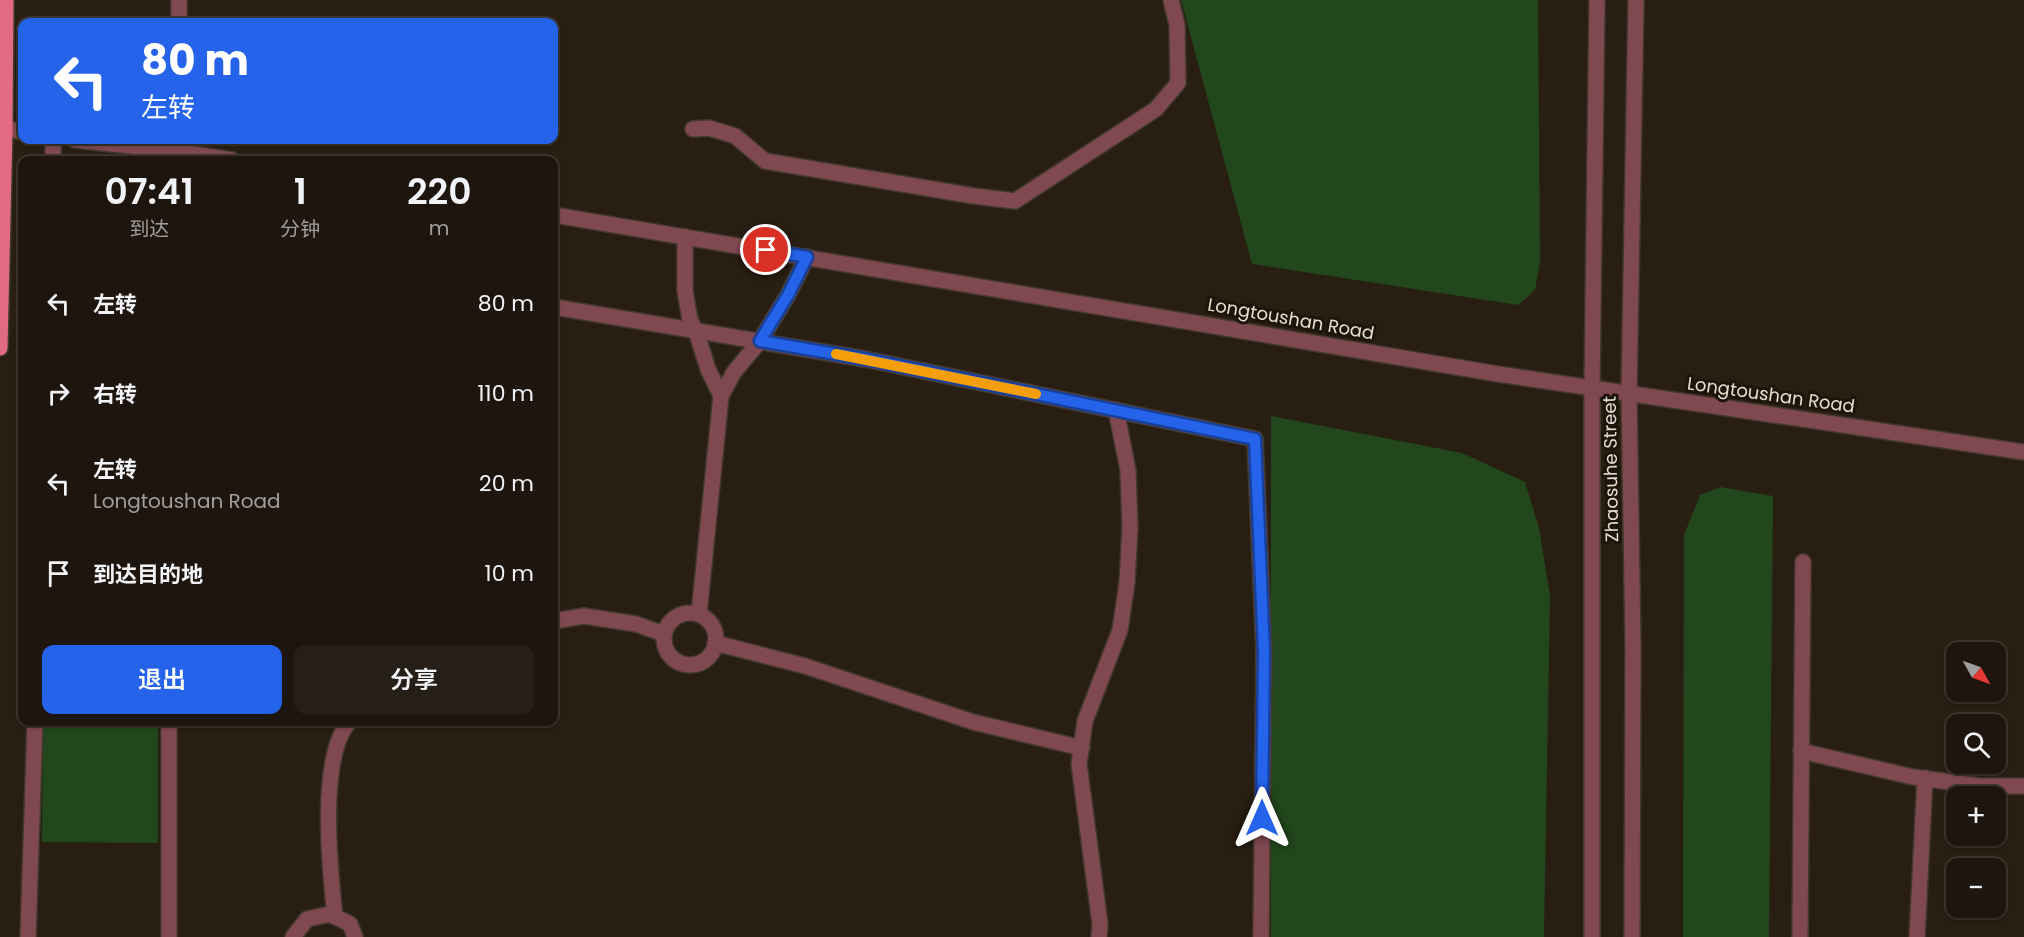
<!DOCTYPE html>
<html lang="zh">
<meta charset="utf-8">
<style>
body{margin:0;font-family:Poppins,"Noto Sans SC",sans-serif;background:#261f17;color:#f1f3f6;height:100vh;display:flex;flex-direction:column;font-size:22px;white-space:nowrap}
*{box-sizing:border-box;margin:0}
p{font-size:20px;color:#a19f9e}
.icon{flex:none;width:33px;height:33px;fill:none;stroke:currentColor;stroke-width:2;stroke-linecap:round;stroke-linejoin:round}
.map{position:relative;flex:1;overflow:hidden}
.sheet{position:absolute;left:18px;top:156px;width:540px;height:570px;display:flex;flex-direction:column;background:#1e160e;border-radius:12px;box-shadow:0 2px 4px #0004,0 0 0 2px #3c352e}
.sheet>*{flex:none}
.banner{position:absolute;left:18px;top:18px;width:540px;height:126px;border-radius:12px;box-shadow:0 2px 4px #0004,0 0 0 2px #3c352e;background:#2563eb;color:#fff;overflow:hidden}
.needle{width:39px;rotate:130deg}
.controls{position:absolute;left:1946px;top:642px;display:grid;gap:12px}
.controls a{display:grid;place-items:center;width:60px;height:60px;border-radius:12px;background:#1e160e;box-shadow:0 2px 4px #0004,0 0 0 2px #3c352e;font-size:30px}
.pin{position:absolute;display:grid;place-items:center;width:51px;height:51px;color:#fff;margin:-26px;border:3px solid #fff;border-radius:50%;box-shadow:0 2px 6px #0007}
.me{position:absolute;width:66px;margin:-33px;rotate:0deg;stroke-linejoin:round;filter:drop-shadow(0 0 4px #0008)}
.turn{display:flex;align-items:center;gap:21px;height:126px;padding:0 24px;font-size:27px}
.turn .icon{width:78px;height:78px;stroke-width:2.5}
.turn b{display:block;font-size:42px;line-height:51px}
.eta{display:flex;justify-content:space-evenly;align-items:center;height:102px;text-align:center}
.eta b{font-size:36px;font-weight:600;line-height:42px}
.cta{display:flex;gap:12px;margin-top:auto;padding:12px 24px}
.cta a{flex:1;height:69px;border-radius:12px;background:#2563eb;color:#fff;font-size:24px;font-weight:600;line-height:69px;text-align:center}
.cta a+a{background:#261f17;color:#f1f3f6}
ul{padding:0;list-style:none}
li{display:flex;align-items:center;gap:18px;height:90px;padding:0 24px}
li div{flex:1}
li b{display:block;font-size:22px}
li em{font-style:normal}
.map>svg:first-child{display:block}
.green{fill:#22471c}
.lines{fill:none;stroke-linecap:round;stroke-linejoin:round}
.service-casing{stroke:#42392d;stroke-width:18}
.tertiary-casing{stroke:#42392d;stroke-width:18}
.primary-casing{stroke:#42392d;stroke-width:18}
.service{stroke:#804851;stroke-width:15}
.tertiary{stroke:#804851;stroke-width:15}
.primary{stroke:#e06b82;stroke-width:15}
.route-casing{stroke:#184099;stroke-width:15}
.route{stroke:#2563eb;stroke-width:10}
.slow{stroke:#f59e0b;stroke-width:10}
.labels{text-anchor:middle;stroke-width:6;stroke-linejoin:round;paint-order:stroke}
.street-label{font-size:18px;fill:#e4ddd5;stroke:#1e1509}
</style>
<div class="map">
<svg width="2024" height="937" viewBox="0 0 2024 937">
<rect width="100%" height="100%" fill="#281e12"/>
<g class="green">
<path d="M 1181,0 L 1538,0 L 1540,261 L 1535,290 L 1518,305 L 1252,264 Z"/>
<path d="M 1271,416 L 1462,453 L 1525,482 L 1539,528 L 1550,596 L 1544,937 L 1271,937 Z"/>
<path d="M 1720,487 L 1773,496 L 1769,937 L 1683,937 L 1684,535 L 1700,495 Z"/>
<path d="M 43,722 L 158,722 L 158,843 L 42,842 Z"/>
</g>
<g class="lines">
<g class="service-casing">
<g id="service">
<path d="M 179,22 L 179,0"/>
<path d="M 693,129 L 709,128 L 735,136 L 765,161 L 974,196 L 1015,201 L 1156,109 L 1178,83 L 1177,25 L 1171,0"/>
<path d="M 53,160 L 53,140"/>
<path d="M 685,237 L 685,291 L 690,320 L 696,331 L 708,369 L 721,396"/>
<path d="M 554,307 L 865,359 L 1255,439 L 1264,652 L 1261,937"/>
<circle cx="690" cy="639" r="26"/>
<path d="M 699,614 L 721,396 L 734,372 L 760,341 L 788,295 L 807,257"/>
<path d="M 554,621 L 584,616 L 636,624 L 664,634"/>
<path d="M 715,643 L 805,666 L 973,722 L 1082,748"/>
<path d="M 1801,751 L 1913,777 L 1980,786 L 2024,786"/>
<path d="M 335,917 C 330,870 318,758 349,722"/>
<path d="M 28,937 L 35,722"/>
<path d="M 169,937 L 169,722"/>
<path d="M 293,937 L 307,919 L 330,914 L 350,924 L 355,937"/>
<path d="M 1099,937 L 1100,924 L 1079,764 L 1085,721 L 1120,630 L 1127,583 L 1130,527 L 1128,470 L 1116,410"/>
<path d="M 1800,937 L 1803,562"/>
<path d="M 1917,937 L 1925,778"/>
</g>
</g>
<g class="tertiary-casing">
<g id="tertiary">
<path d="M 5,128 L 22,132"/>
<path d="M 75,140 L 168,150 L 232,160"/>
<path d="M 554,215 L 1498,374 L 2024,452"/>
<path d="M 1592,937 L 1592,388 L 1597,0"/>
<path d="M 1632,937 L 1633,647 L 1629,393 L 1636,0"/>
</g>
</g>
<g class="primary-casing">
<path id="primary" d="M 0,348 L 5,128 L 6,0"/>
</g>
<use href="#service" class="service"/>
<use href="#tertiary" class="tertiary"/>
<use href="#primary" class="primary"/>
</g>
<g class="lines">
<g class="route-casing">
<path id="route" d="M 766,250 L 807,257 L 788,295 L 760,341 L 865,359 L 1255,439 L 1264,651 L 1262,818"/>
</g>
<use href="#route" class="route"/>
<path class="slow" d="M 836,354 L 1036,394"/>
</g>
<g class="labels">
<g class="street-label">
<text transform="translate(1291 319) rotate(10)" y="6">Longtoushan Road</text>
<text transform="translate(1771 395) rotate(8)" y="6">Longtoushan Road</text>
<text transform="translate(1611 469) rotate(-91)" y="6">Zhaosuhe Street</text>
</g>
</g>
</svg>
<div class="controls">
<a><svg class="needle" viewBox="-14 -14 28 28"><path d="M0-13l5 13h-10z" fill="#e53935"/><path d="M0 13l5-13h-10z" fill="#a19f9e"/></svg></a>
<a><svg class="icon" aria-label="search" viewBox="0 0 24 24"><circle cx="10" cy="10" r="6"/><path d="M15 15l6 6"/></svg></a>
<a>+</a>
<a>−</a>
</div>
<div class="pin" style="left:766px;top:250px;background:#d93025"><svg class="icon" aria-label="arrive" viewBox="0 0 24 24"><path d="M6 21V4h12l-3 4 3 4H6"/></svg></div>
<svg class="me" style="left:1262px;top:818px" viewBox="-20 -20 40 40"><path d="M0-17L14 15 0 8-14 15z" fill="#2563eb" stroke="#fff" stroke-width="4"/></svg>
<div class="banner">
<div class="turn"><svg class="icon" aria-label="left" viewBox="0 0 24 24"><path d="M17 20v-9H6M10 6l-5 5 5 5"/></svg><div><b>80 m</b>左转</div></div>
</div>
<section class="sheet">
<div class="eta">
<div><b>07:41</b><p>到达</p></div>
<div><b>1</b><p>分钟</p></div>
<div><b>220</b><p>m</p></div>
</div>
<ul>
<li><svg class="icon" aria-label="left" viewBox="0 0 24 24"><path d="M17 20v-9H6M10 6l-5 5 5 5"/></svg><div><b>左转</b></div><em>80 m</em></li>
<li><svg class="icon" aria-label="right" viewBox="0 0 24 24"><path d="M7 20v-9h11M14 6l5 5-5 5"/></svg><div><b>右转</b></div><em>110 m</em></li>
<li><svg class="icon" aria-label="left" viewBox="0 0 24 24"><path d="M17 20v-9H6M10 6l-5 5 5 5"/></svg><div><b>左转</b><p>Longtoushan Road</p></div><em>20 m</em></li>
<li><svg class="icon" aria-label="arrive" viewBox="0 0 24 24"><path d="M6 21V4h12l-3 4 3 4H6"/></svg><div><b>到达目的地</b></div><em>10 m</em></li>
</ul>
<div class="cta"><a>退出</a><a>分享</a></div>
</section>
</div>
